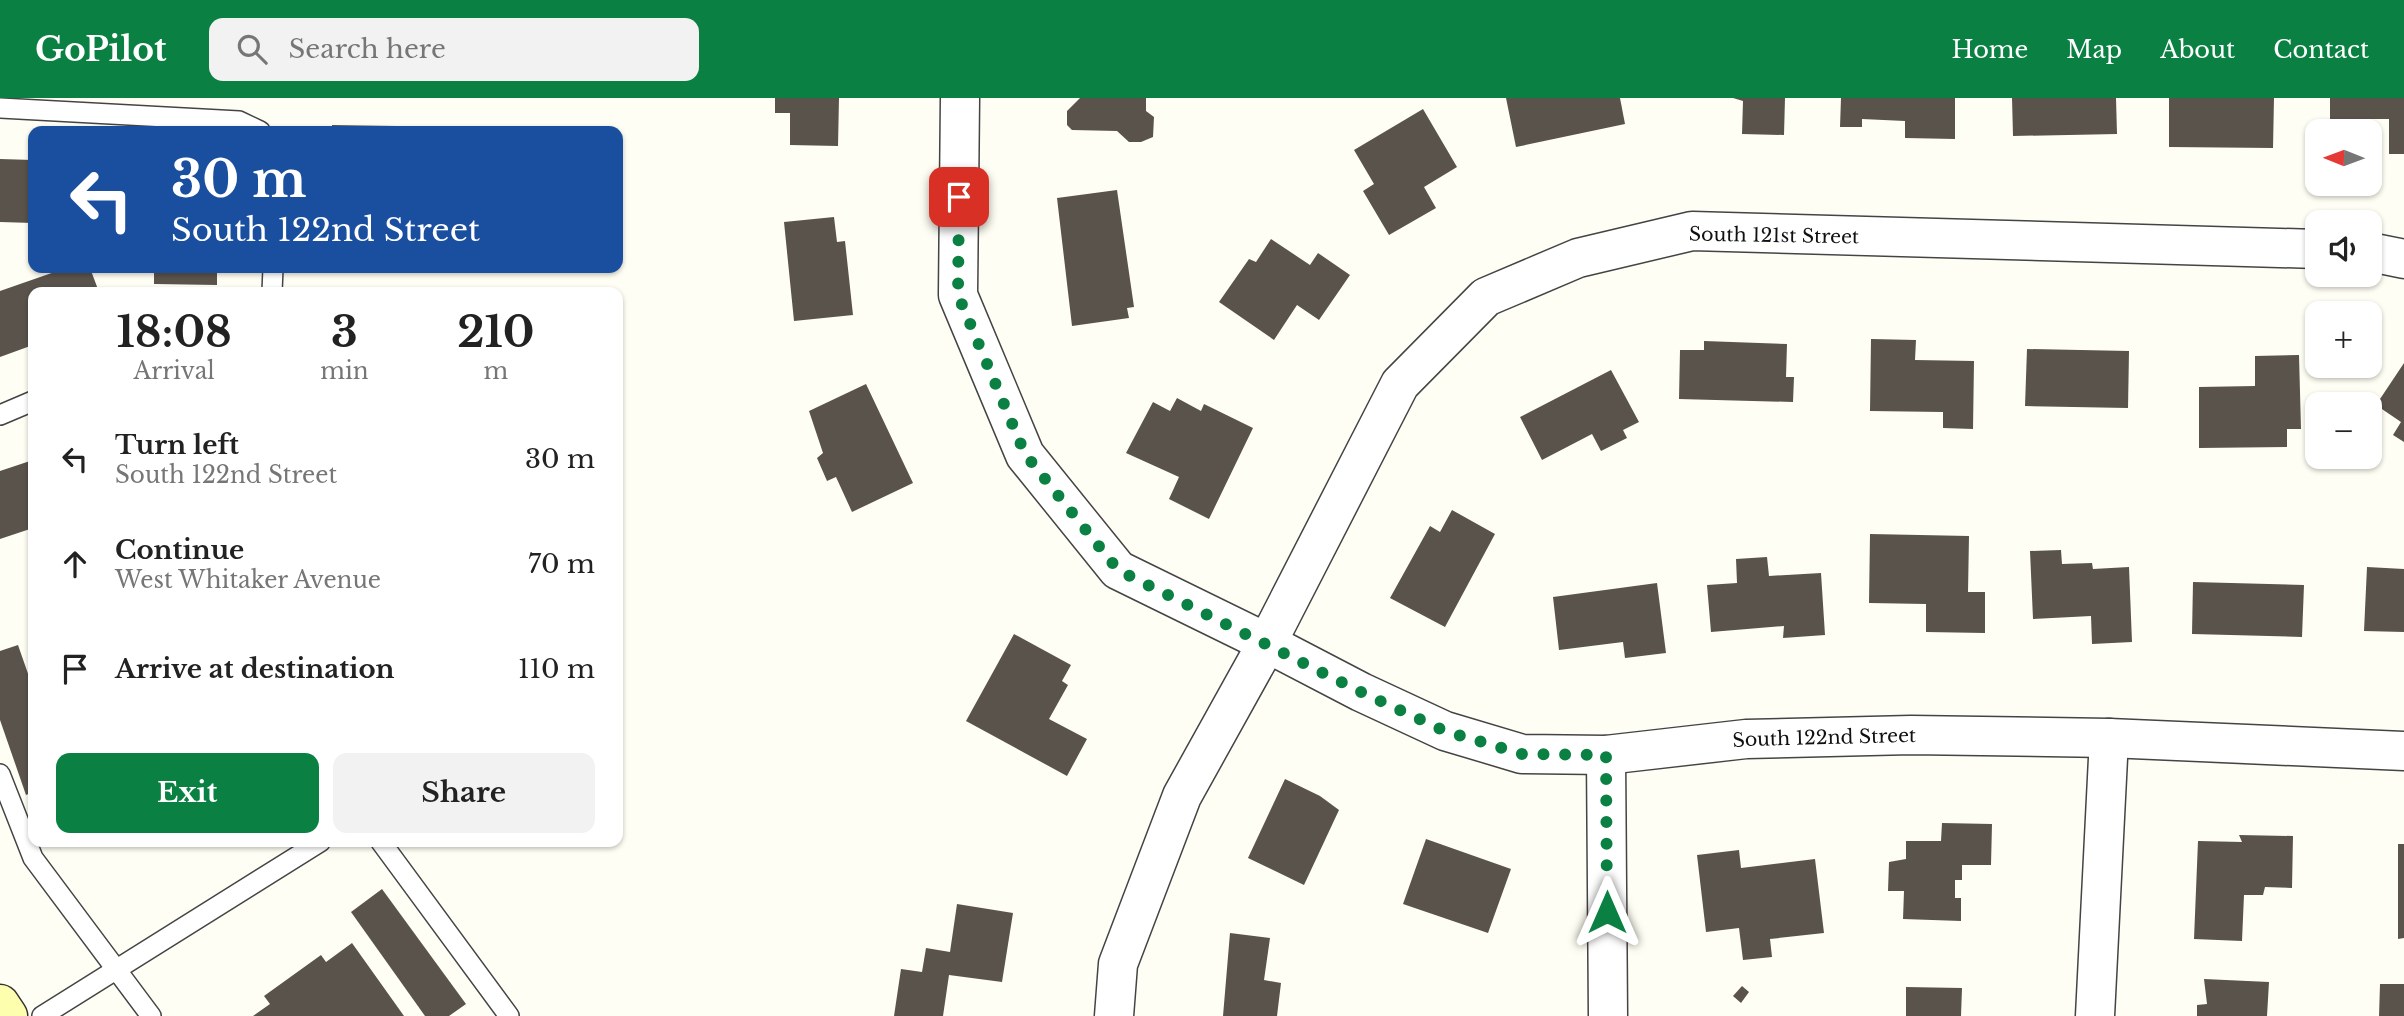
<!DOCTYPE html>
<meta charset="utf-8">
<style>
body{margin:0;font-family:"Libre Baskerville",serif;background:#f2f2f2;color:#222;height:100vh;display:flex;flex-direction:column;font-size:26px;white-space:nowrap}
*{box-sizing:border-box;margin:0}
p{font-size:23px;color:#767676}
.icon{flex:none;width:38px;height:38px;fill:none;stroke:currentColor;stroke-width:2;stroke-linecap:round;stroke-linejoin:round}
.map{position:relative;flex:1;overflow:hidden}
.sheet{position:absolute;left:28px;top:189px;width:595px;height:560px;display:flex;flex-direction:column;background:#fff;border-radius:14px;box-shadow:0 2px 5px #0004}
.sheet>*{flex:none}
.banner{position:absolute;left:28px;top:28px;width:595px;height:147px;border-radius:14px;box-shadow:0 2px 5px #0004;background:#1a4fa0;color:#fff;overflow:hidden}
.needle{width:46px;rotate:271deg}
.controls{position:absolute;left:2305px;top:21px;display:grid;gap:14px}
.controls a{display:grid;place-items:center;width:77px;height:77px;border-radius:14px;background:#fff;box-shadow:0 2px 5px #0004;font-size:35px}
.pin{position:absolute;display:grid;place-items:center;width:60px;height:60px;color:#fff;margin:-30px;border-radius:14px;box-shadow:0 4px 10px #0006}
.me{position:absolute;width:77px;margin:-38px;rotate:0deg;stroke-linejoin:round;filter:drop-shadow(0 0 5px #0008)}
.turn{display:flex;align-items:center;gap:24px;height:147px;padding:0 28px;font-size:32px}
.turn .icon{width:91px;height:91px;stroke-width:2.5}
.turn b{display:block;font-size:49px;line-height:60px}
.eta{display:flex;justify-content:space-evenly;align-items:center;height:119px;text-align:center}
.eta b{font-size:42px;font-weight:700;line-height:49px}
.primary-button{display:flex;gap:14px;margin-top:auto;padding:14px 28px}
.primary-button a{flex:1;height:80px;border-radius:14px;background:#0b8043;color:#fff;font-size:28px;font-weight:700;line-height:80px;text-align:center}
.primary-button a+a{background:#f2f2f2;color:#222}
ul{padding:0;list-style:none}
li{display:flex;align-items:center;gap:21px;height:105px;padding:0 28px}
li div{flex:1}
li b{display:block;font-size:26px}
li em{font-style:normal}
header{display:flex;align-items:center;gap:42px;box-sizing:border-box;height:98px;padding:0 35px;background:#0b8043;color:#fff}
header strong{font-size:33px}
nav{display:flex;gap:38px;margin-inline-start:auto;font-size:24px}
.search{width:490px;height:63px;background:#f2f2f2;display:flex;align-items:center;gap:18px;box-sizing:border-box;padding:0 24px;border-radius:14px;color:#767676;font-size:26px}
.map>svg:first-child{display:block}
.building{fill:#5a534c}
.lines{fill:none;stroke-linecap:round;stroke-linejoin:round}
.service-casing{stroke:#444;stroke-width:22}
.minor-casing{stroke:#444;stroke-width:41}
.secondary-casing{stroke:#333;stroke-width:41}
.service{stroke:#fff;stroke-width:19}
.minor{stroke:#fff;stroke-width:38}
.secondary{stroke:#fdffaf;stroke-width:38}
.route{stroke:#0b8043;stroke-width:12;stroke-dasharray:0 21.6}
.labels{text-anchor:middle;stroke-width:7;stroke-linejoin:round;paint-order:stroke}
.street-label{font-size:19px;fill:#111;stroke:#fff}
</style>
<header>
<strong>GoPilot</strong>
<div class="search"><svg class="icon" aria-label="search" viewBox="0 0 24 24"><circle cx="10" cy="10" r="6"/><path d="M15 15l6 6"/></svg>Search here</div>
<nav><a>Home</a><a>Map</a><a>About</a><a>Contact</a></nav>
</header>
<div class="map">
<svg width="2404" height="918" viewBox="0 0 2404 918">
<rect width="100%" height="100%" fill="#fffef4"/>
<g class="building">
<path d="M 775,0 L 839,0 L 838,48 L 790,47 L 790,15 L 775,15 Z"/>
<path d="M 1080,0 L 1146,0 L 1146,13 L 1154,19 L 1153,39 L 1141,44 L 1129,44 L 1117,33 L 1072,32 L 1067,27 L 1067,13 Z"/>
<path d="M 1506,0 L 1620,0 L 1625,26 L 1516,49 Z"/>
<path d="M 1733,0 L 1785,0 L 1784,37 L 1742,36 L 1743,3 Z"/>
<path d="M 1841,0 L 1955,0 L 1955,41 L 1905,40 L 1905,23 L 1862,21 L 1862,29 L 1840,29 Z"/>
<path d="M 2012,0 L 2116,0 L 2117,36 L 2013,38 Z"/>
<path d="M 2169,0 L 2274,0 L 2273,50 L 2169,49 Z"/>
<path d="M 2330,0 L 2404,0 L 2404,56 L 2389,56 L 2389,21 L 2330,21 Z"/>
<path d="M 1423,11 L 1457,69 L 1424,89 L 1436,110 L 1389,137 L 1363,93 L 1374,86 L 1354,52 Z"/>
<path d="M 332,27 L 396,28 L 396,33 L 332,33 Z"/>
<path d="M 0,61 L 33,62 L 33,125 L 0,124 Z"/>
<path d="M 1117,92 L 1134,209 L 1127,210 L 1129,220 L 1072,228 L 1057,100 Z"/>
<path d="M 834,119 L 837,144 L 845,143 L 853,217 L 794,223 L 784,124 Z"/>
<path d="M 1271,141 L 1310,167 L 1318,155 L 1350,177 L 1319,222 L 1297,207 L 1274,242 L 1219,204 L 1249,161 L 1256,164 Z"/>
<path d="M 66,170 L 90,170 L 99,194 L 33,194 L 33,247 L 0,259 L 0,193 Z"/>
<path d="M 154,170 L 217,170 L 217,187 L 154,186 Z"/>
<path d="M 1871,241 L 1916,242 L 1915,262 L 1974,263 L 1973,331 L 1943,330 L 1943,314 L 1870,313 Z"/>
<path d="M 1704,243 L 1787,246 L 1786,279 L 1794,279 L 1793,304 L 1679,301 L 1680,252 L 1704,252 Z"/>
<path d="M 2027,251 L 2129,253 L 2128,310 L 2025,308 Z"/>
<path d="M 2299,257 L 2301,331 L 2287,331 L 2287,349 L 2199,350 L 2199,289 L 2255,288 L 2255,258 Z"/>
<path d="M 2404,265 L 2404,344 L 2393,337 L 2401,324 L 2376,307 Z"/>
<path d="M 1611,272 L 1639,324 L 1623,332 L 1627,340 L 1601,353 L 1592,336 L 1542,362 L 1520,319 Z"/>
<path d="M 866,286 L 913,385 L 852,414 L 836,379 L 827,383 L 817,360 L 823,355 L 809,313 Z"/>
<path d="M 1177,300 L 1201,313 L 1204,306 L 1253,330 L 1209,421 L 1169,401 L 1179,379 L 1126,355 L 1153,304 L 1170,313 Z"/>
<path d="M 33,362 L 33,430 L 0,441 L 0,373 Z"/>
<path d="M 1452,412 L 1495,436 L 1445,529 L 1390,500 L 1430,428 L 1440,434 Z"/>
<path d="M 1870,436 L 1969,438 L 1968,494 L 1985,494 L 1985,535 L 1926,534 L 1926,506 L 1869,505 Z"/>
<path d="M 2061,452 L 2062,466 L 2092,465 L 2093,471 L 2129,469 L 2132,544 L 2092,546 L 2091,518 L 2033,521 L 2030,453 Z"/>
<path d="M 1767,459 L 1769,478 L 1821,475 L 1825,537 L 1783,540 L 1784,528 L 1711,534 L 1707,487 L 1737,485 L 1736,461 Z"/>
<path d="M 2367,469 L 2404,471 L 2404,534 L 2364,533 Z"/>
<path d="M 2193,484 L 2304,487 L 2302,539 L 2192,536 Z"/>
<path d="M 1657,485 L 1666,555 L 1625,560 L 1623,544 L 1559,552 L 1553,499 Z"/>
<path d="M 1014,536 L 1071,567 L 1062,583 L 1068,587 L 1049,621 L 1087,641 L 1067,678 L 966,623 Z"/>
<path d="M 18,547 L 33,590 L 33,694 L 26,697 L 0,622 L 0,553 Z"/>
<path d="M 1285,681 L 1320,698 L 1339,712 L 1304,787 L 1248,760 Z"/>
<path d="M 1942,725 L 1992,726 L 1991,767 L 1962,767 L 1962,782 L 1955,782 L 1955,800 L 1961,800 L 1961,823 L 1903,821 L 1904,793 L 1888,793 L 1889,764 L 1906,761 L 1906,743 L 1941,743 Z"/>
<path d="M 2239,737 L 2293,738 L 2292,790 L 2265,789 L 2263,797 L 2244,797 L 2242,843 L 2194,841 L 2198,743 L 2242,744 Z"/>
<path d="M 1426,741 L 1511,771 L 1488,835 L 1403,806 Z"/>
<path d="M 2398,746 L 2404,746 L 2404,840 L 2398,841 Z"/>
<path d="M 1739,752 L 1741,770 L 1815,761 L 1824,835 L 1770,841 L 1772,859 L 1743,862 L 1739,830 L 1706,834 L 1697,757 Z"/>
<path d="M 382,791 L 466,906 L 449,918 L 425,918 L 351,814 Z"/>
<path d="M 957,806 L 1013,815 L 1002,884 L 949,877 L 943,918 L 894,918 L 901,871 L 922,874 L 926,850 L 950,854 Z"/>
<path d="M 1230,835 L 1270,840 L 1264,882 L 1281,885 L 1277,918 L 1223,918 Z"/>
<path d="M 352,845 L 404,918 L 253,918 L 270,906 L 264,898 L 321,857 L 326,864 Z"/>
<path d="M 2204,881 L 2269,884 L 2267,918 L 2197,918 L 2197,907 L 2207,906 Z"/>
<path d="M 2380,886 L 2404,886 L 2404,918 L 2379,918 Z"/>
<path d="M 1742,888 L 1749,894 L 1741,905 L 1733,898 Z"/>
<path d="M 1906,889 L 1962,890 L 1961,918 L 1906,918 Z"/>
</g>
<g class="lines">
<g class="service-casing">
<g id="service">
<path d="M 0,10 L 239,23 L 260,33"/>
<path d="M 272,194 L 273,170"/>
<path d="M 0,317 L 33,303"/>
<path d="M 0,676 L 33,760 L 151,918"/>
<path d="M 381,744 L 509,918"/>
<path d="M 42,918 L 320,744"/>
</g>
</g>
<g class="minor-casing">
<g id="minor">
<path d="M 960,0 L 958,197 L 1025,357 L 1118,472 L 1267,545 L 1182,698 L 1118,866 L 1114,918"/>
<path id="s1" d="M 2317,151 L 1692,133 L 1578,160 L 1486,199 L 1400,286 L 1267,545 L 1361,594 L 1445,633 L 1522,656 L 1606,657 L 1746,641 L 1911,637 L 2109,640 L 2404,653"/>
<path d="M 2370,154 L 2404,161"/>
<path d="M 1606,657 L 1608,918"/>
<path d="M 2095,918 L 2109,640"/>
</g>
</g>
<g class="secondary-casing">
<path id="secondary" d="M 0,906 L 8,918"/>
</g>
<use href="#service" class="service"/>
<use href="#minor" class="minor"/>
<use href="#secondary" class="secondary"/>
</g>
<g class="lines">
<path class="route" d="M 959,99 L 958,197 L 1025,356 L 1118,472 L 1361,594 L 1445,633 L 1522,656 L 1606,657 L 1607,814"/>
</g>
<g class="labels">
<g class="street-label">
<text transform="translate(1774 137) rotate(1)" y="7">South 121st Street</text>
<text dy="7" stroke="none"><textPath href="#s1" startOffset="1838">South 122nd Street</textPath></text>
</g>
</g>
</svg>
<div class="controls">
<a><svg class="needle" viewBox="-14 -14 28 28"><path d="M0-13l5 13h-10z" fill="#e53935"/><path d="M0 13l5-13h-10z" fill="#767676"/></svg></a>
<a><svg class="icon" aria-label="sound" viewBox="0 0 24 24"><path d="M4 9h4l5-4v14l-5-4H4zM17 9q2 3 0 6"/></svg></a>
<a>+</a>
<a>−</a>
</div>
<div class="pin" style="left:959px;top:99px;background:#d93025"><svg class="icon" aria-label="arrive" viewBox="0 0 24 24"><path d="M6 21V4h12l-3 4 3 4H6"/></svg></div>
<svg class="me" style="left:1607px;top:814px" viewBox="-20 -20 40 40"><path d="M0-17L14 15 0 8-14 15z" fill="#0b8043" stroke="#fff" stroke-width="4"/></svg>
<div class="banner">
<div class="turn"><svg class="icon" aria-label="left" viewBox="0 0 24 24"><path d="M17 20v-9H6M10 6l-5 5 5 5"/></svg><div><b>30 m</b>South 122nd Street</div></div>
</div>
<section class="sheet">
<div class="eta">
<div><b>18:08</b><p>Arrival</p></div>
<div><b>3</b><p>min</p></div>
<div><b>210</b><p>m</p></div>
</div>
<ul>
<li><svg class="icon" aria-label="left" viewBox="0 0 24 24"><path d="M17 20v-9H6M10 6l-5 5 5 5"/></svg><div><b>Turn left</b><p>South 122nd Street</p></div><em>30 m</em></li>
<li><svg class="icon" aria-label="ahead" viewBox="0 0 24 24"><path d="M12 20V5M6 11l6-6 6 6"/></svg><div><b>Continue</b><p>West Whitaker Avenue</p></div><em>70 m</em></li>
<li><svg class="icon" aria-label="arrive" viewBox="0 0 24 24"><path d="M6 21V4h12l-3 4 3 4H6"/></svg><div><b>Arrive at destination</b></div><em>110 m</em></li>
</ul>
<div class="primary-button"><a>Exit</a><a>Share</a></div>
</section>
</div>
